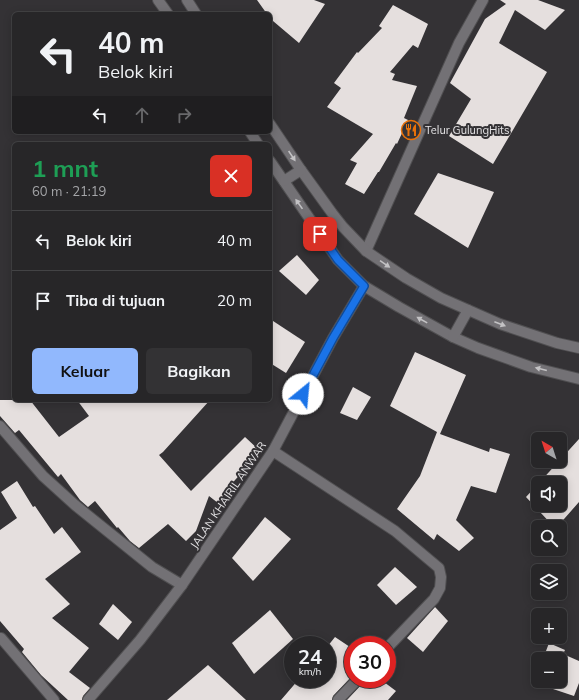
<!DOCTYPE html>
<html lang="id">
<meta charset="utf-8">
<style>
body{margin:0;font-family:Mulish,sans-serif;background:#333234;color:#f1f3f6;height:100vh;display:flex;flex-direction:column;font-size:15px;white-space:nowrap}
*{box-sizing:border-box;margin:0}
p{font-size:13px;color:#a4a5a8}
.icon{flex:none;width:22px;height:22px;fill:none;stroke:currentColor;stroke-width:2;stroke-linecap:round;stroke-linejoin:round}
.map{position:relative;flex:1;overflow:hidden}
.sheet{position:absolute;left:12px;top:142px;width:260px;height:260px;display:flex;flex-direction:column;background:#272628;border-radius:6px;box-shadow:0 2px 10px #0003,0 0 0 1px #434345}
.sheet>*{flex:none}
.banner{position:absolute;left:12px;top:12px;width:260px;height:122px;border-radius:6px;box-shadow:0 2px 10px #0003,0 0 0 1px #434345;background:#272628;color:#f1f3f6;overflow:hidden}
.needle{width:26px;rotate:321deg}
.fabs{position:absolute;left:531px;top:432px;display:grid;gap:8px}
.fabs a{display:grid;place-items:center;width:36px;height:36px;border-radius:6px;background:#272628;box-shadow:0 2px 10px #0003,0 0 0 1px #434345;font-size:20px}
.speed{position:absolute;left:284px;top:636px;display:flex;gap:8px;font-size:20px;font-weight:700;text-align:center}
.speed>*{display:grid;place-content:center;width:52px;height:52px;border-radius:50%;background:#272628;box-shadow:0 2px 10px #0003,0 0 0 1px #434345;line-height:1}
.speed small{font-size:10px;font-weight:400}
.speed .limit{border:6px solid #d22;background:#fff;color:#111}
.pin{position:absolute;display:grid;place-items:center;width:34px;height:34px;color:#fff;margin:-17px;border-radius:8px;box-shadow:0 2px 6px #0006}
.me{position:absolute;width:44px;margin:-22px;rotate:28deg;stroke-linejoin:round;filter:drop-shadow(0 0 3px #0008)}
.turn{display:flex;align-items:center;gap:14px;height:84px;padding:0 20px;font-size:18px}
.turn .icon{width:52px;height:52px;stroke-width:2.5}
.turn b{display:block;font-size:28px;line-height:34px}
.lanes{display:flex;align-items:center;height:38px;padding:0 20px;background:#0003;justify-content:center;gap:20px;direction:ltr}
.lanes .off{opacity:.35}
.round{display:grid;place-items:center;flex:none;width:42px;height:42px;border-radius:6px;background:#333234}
.headline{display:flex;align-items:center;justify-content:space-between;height:68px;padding:0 20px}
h1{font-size:24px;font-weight:700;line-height:30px;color:#1e9e55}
.primary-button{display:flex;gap:8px;margin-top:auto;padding:8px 20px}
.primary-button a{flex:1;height:46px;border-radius:6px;background:#91b8fd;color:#111;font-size:16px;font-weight:700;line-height:46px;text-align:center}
.primary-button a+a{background:#333234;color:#f1f3f6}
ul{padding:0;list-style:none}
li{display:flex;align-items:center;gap:12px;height:60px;padding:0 20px;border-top:1px solid #434345}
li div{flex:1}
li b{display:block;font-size:15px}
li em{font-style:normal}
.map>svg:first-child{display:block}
.building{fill:#e5dfde}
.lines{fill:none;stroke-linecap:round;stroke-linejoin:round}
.street-casing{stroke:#504f51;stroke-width:12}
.secondary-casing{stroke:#504f51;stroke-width:12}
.street{stroke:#737175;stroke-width:10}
.secondary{stroke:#737175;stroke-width:10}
.oneway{fill:#c3c2c4}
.route-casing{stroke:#114b97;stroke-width:10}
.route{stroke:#1a73e8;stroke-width:7}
.labels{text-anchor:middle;stroke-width:4;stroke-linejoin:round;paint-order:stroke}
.poi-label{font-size:11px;fill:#e5e4e6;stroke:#343235;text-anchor:start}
.street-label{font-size:11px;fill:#e5e4e6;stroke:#343235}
</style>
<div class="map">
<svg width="579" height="700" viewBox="0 0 579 700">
<rect width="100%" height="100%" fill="#343235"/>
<g class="building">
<path d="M 257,0 L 314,0 L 325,4 L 299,43 L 273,21 L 270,18 L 270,14 L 267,14 Z"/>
<path d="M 500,0 L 538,0 L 565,10 L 545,30 L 515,10 L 499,43 L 547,72 L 493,164 L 449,136 L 471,99 L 450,83 L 485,19 L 506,4 Z"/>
<path d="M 393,5 L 428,24 L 418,48 L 413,45 L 390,72 L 395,74 L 392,80 L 417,86 L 404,118 L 408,120 L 397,144 L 396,143 L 379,172 L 378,172 L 364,194 L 345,184 L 357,163 L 350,160 L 373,134 L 327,107 L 341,88 L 334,83 L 357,52 L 358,53 L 382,28 L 379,26 Z"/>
<path d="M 438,173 L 494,192 L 468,248 L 414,214 Z"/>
<path d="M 297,255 L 319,280 L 306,295 L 279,271 Z"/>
<path d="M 270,319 L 305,342 L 286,373 L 270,363 Z"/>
<path d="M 415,352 L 466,375 L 440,434 L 489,452 L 490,448 L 510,454 L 496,493 L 471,486 L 456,520 L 474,538 L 459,551 L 437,534 L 434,540 L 397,509 L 420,476 L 437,432 L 390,406 Z"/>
<path d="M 353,387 L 371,397 L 357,420 L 340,413 Z"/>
<path d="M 0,400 L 30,400 L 59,437 L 89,416 L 77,400 L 210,400 L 163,452 L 159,455 L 191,491 L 245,437 L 260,451 L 255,459 L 235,480 L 218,503 L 209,496 L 196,531 L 186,541 L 168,524 L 139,548 L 130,541 L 118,527 L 117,528 L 95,501 L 88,507 L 80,500 L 61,474 L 58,477 L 19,430 L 15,433 L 0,416 Z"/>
<path d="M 579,439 L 579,502 L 557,527 L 554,527 L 526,497 L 538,484 L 538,505 L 560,505 L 560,483 L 539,483 L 559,461 L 560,461 L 560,460 Z"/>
<path d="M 17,481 L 33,507 L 35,506 L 54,534 L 62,527 L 81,552 L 45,579 L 70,604 L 52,618 L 89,648 L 69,672 L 90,688 L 83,696 L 82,700 L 68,700 L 41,675 L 22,652 L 24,649 L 0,621 L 0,530 L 17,518 L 1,492 Z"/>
<path d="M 265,517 L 291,539 L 253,581 L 232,558 Z"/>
<path d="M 395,567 L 417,587 L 396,605 L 377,585 Z"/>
<path d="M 113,604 L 132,622 L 118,640 L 99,624 Z"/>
<path d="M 435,607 L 448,621 L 423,652 L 407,638 Z"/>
<path d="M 270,610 L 293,639 L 254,674 L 232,643 Z"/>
<path d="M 335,637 L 353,649 L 353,675 L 333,696 L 332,700 L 281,700 L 299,679 L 327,679 L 327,647 Z"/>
<path d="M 549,643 L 565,650 L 563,654 L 579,661 L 579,683 L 574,696 L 550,688 L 553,683 L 548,681 L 560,681 L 560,659 L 543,659 Z"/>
<path d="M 208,665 L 246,700 L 167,700 Z"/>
<path d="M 364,679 L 380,679 L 396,691 L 388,700 L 347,700 L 363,683 Z"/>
</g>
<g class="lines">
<g class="street-casing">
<g id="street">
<path d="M 366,251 L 459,43 L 483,0"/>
<path d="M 0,426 L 43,476 L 75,505 L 152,567 L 182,585"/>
<path d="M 273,451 L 395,531 L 439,568 L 441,577 L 440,588 L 434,599 L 387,648"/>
<path d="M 1,638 L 54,700"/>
<path d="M 88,700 L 140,640 L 182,585 L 273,451 L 333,338 L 364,286"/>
<path d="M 338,700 L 358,679"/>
</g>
</g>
<g class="secondary-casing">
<g id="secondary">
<path d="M 158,0 L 168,14"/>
<path d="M 187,0 L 196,14"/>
<path d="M 270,124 L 301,170 L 332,213 L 343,227 L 366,251 L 406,278 L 441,298 L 500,324 L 557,343 L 579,348"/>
<path d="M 250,132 L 258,144"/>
<path d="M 270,161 L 338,260 L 364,286 L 399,307 L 453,337 L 478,348 L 531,367 L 579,379"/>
<path d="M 284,181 L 301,170"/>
<path d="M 453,337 L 468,310"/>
</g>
</g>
<use href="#street" class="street"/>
<use href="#secondary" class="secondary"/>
</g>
<defs><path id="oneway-solid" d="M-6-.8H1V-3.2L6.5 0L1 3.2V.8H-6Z"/></defs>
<g class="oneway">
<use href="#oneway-solid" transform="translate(292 156) rotate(56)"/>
<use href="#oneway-solid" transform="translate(299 204) rotate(-125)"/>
<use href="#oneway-solid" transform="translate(385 264) rotate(34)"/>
<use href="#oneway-solid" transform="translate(422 320) rotate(-151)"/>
<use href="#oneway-solid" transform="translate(500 324) rotate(21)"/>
<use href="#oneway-solid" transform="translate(541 369) rotate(-166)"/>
</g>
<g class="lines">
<g class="route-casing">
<path id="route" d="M 303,394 L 333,338 L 364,286 L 338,260 L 320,234"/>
</g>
<use href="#route" class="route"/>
</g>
<defs>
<g id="restaurant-ring" transform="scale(1)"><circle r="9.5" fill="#343235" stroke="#e8710a" stroke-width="1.5"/><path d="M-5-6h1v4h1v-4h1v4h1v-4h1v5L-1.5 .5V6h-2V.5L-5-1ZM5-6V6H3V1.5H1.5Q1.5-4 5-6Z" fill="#e8710a"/></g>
</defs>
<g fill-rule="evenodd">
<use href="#restaurant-ring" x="411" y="130"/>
</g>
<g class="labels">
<g class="poi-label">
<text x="425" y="134">Telur GulungHits</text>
</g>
<g class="street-label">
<text transform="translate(228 495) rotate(-56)" y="4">JALAN KHAIRIL ANWAR</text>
</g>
</g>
</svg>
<div class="fabs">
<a><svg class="needle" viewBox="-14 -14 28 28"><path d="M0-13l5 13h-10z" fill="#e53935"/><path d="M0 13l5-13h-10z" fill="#a4a5a8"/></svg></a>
<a><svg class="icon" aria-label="sound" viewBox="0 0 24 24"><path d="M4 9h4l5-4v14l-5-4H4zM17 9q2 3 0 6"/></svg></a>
<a><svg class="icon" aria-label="search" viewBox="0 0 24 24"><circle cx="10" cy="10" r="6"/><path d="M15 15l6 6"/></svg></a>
<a><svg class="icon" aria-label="layers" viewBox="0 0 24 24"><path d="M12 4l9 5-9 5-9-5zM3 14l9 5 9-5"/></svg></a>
<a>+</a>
<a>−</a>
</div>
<div class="speed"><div>24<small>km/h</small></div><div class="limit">30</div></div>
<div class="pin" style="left:320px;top:234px;background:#d93025"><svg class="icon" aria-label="arrive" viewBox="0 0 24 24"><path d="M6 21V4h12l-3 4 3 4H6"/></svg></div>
<svg class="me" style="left:303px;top:394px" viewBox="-20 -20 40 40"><circle r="19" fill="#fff"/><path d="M0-13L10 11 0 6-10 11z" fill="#1a73e8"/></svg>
<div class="banner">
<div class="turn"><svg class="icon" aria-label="left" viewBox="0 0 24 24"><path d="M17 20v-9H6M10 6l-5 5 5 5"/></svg><div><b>40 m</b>Belok kiri</div></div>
<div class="lanes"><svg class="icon" aria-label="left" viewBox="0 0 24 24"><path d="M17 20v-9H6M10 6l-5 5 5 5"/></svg><svg class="icon off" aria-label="ahead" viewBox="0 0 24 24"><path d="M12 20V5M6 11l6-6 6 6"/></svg><svg class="icon off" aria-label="right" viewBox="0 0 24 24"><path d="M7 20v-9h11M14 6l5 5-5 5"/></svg></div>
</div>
<section class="sheet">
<div class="headline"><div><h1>1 mnt</h1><p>60 m · 21:19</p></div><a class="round" style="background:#d93025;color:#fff"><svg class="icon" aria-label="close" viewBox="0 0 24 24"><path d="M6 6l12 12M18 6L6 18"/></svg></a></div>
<ul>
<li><svg class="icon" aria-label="left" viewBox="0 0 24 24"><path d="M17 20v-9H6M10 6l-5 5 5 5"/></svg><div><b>Belok kiri</b></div><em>40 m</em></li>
<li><svg class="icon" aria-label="arrive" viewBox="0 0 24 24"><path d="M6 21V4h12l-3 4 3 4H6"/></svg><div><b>Tiba di tujuan</b></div><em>20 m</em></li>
</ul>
<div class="primary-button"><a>Keluar</a><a>Bagikan</a></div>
</section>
</div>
